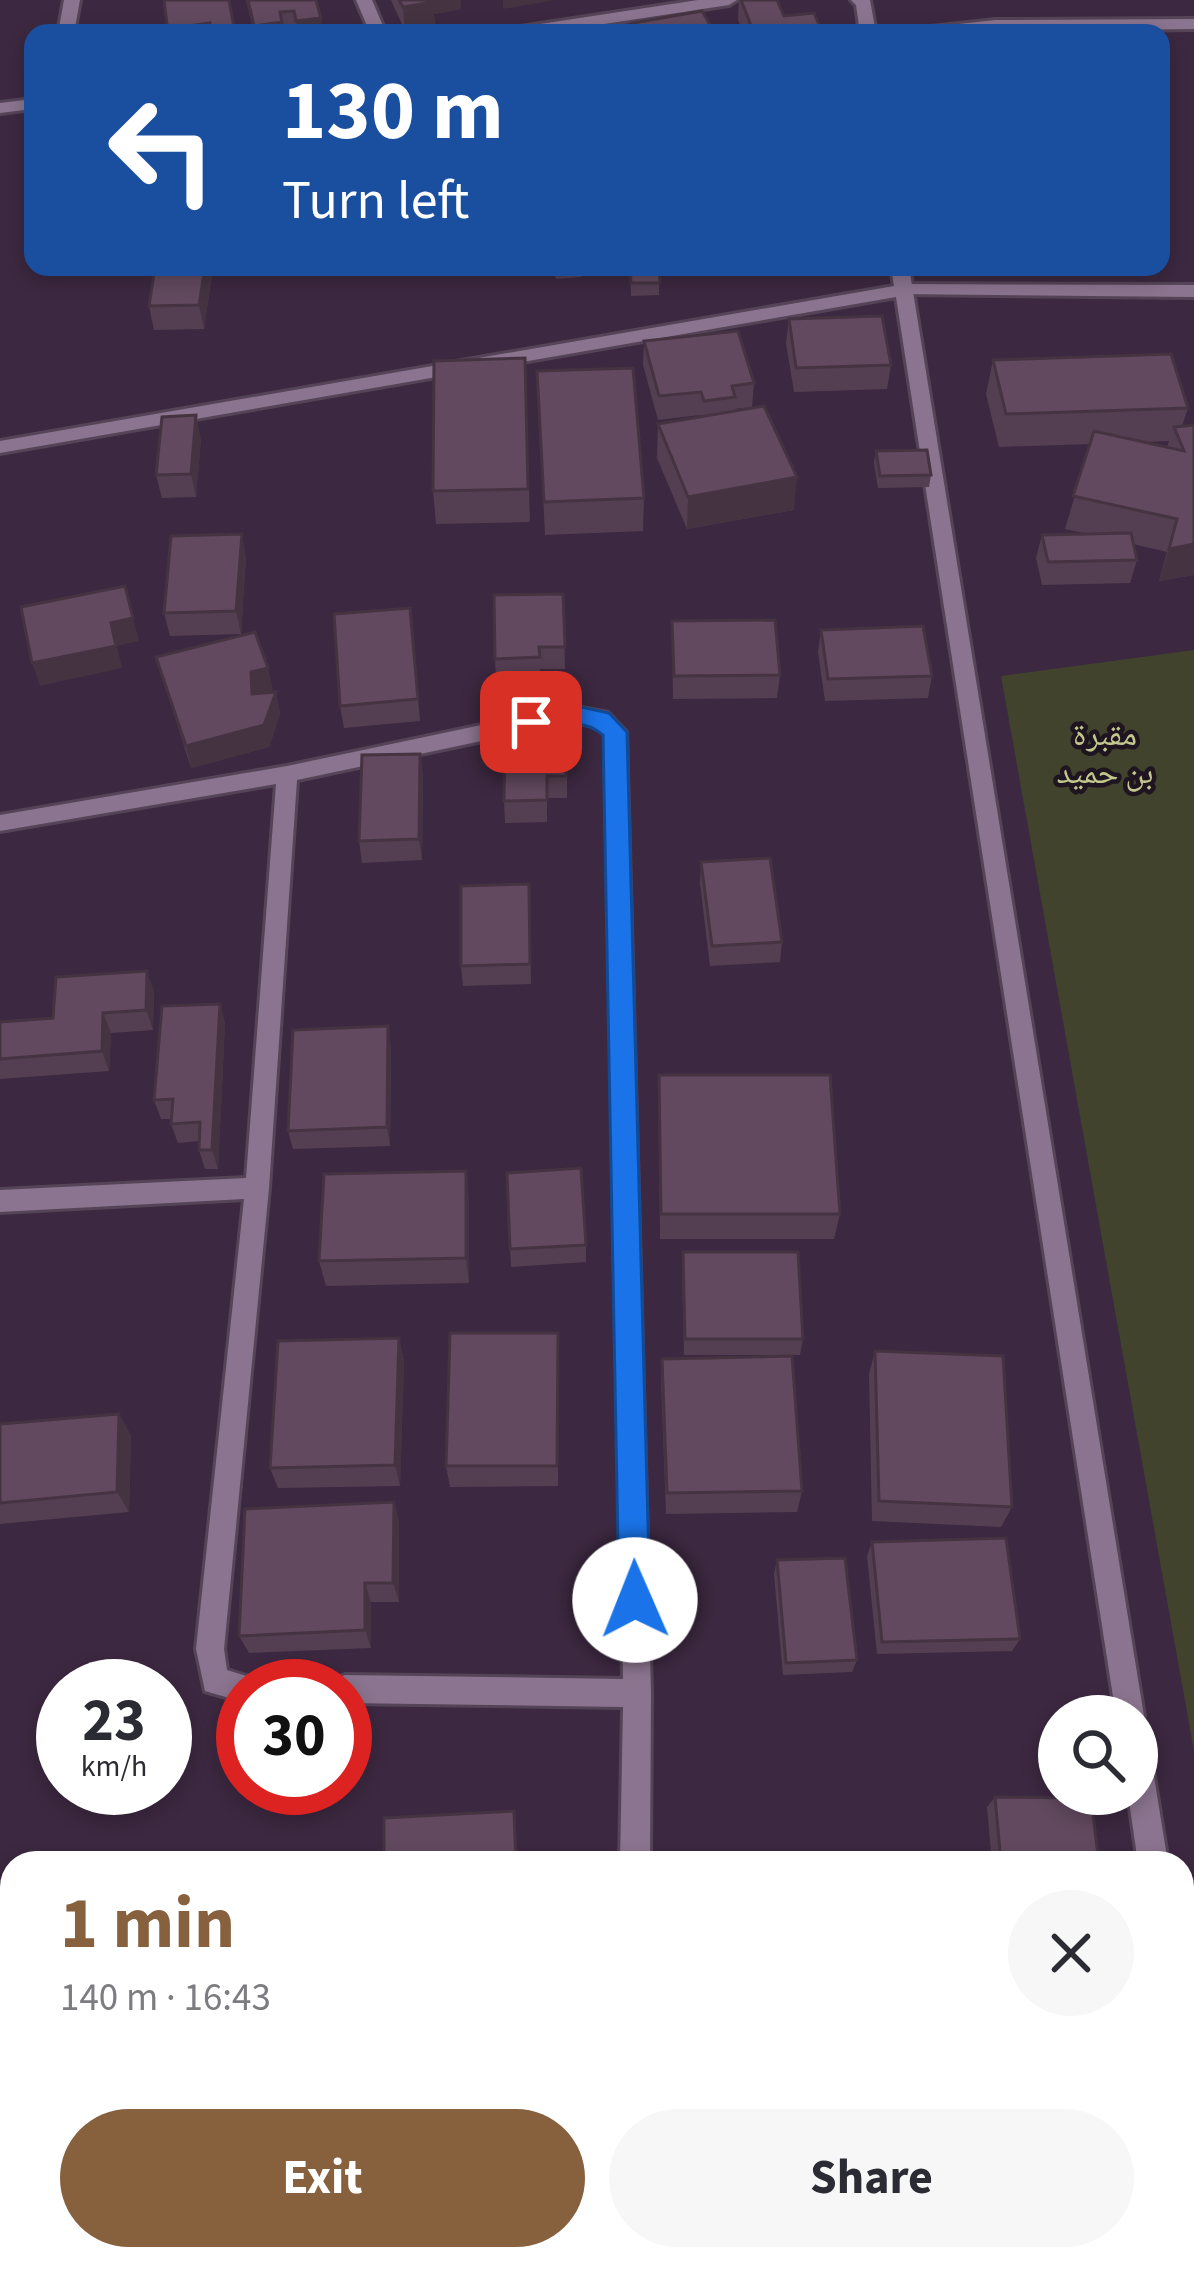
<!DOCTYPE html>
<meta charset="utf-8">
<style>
body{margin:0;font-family:"Source Sans 3","Noto Naskh Arabic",sans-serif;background:#f7f7f7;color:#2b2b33;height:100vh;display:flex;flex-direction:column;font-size:45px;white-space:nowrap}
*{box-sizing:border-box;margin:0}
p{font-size:39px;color:#7c7c81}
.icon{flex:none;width:66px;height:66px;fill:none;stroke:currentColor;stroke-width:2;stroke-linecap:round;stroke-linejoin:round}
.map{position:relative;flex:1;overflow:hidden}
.panel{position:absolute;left:0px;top:1851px;width:1194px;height:420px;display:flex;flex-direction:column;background:#fff;border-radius:36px 36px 0 0;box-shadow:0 6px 18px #0003}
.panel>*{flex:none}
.top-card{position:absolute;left:24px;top:24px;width:1146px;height:252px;border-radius:24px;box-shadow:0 6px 18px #0003;background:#1a4fa0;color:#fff;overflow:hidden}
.tools{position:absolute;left:1038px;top:1695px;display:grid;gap:24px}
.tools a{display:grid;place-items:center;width:120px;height:120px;border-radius:50%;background:#fff;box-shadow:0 6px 18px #0003;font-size:60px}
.speed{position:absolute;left:36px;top:1659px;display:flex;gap:24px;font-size:60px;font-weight:700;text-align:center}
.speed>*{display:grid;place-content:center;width:156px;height:156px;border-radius:50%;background:#fff;box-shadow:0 6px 18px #0003;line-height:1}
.speed small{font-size:30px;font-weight:400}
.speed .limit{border:18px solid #d22;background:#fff;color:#111}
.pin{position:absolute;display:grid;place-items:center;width:102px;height:102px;color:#fff;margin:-51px;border-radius:24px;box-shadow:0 6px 18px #0006}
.me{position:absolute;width:132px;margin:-66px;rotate:359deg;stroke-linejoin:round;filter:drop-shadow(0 0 9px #0008)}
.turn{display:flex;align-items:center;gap:42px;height:252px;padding:0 60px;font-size:54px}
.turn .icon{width:156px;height:156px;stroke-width:2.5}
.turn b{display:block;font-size:84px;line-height:102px}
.round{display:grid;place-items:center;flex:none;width:126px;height:126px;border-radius:63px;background:#f7f7f7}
.headline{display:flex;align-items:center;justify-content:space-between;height:204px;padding:0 60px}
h1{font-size:72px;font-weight:700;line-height:90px;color:#87603e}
.button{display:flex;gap:24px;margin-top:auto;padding:24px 60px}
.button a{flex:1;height:138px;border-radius:72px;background:#87603e;color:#fff;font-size:48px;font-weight:700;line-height:138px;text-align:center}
.button a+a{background:#f7f7f7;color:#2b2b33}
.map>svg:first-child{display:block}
.green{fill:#41432d}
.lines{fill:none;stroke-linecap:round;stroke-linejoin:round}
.lane-casing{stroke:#554458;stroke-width:6}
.street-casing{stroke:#554458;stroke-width:6}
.primary-casing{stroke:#554458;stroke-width:6}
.lane{fill:#8b748f;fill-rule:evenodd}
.street{fill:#8b748f;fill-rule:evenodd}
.primary{fill:#cf9188;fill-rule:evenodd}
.wall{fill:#543f52;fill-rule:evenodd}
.shaded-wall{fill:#453342}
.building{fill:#62495f;stroke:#453342;stroke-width:3}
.route{fill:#1a73e8;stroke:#114b97;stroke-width:3}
.labels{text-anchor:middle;stroke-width:9;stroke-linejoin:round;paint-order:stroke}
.park-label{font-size:33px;fill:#c2c78d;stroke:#1e1520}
</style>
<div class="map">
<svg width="1194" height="2271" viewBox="0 0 1194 2271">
<rect width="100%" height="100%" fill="#3c2840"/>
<path class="green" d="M 1194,650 L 1194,1751 L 1001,676 Z"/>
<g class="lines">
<g class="lane-casing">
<g id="lane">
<path d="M 1194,19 L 1194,29 L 914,33 L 922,28 L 995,20 Z"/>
<path d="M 903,284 L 1194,285 L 1194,297 L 897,294 L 894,290 Z"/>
</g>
</g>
<g class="street-casing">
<g id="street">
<path d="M 64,0 L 80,0 L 74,33 L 58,33 Z"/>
<path d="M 356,0 L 372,0 L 386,33 L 370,33 Z"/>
<path d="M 698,0 L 737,0 L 729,5 L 545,33 L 506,33 L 514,28 Z"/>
<path d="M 851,0 L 870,0 L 876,33 L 860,33 L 856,5 Z"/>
<path d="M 33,99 L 33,109 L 0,113 L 0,103 Z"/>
<path d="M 891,267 L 909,267 L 1144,1716 L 1137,1727 L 1137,1716 L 1116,1716 L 896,297 L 0,453 L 0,441 L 894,286 Z"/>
<path d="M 572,706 L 608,713 L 626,732 L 651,1693 L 650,1863 L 620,1863 L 623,1707 L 345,1703 L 345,1686 L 332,1686 L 335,1679 L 345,1675 L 623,1679 L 605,735 L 595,726 L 572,722 L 297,780 L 269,1188 L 224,1649 L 227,1670 L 253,1678 L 256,1686 L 243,1686 L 243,1702 L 205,1691 L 196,1649 L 244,1199 L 0,1212 L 0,1190 L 246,1178 L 276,784 L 0,831 L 0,815 L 287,766 Z"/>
<path d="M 1137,1744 L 1147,1748 L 1151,1758 L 1168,1863 L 1138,1863 L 1128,1794 L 1137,1794 Z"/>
<path d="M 1182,2034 L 1194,2041 L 1194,2143 L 1182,2136 Z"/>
<path d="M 617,2259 L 649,2259 L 650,2271 L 618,2271 Z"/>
</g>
</g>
<g class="primary-casing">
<g id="primary">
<path d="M 1194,2192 L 1194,2232 L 1182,2237 L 1182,2197 Z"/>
<path d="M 1035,2259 L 1099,2259 L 1094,2271 L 1030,2271 Z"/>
</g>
</g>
<use href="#lane" class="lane"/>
<use href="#street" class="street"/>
<use href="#primary" class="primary"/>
</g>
<g class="wall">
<path d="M 230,0 L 235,33 L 168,33 Z"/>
<path d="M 246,0 L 316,0 L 323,33 L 254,33 Z"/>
<path d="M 391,0 L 461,0 L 461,9 L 434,14 L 435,26 L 405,31 Z"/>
<path d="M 739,0 L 777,0 L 784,16 L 820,27 L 819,33 L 743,33 L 738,19 Z"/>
<path d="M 155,267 L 213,267 L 204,329 L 154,330 L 149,306 Z"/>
<path d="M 553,267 L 581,267 L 581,277 L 556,279 Z"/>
<path d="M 630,267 L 659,267 L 659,295 L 631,296 Z"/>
<path d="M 789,319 L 891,365 L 887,389 L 794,392 L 786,343 Z"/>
<path d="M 644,341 L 754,383 L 752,407 L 735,409 L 734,411 L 794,510 L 687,529 L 657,458 L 658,424 L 700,417 L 700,415 L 658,420 L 643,365 Z"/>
<path d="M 525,358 L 530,522 L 436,524 L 433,491 Z"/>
<path d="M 993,360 L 1188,408 L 1182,426 L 1194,425 L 1194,575 L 1159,581 L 1167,552 L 1133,544 L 1137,560 L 1130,583 L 1042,585 L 1036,558 L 1042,535 L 1088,534 L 1065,529 L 1090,444 L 999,447 L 986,394 ZM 1169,441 L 1167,447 L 1146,442 Z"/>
<path d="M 537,371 L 644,498 L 643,531 L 545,535 Z"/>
<path d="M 201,439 L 196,497 L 162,498 L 156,475 Z"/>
<path d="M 876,451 L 931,475 L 929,487 L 878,488 L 874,463 Z"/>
<path d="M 246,557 L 241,634 L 170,636 L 164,613 Z"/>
<path d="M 563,594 L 565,669 L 540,669 L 541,680 L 496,681 L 495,659 Z"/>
<path d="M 410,608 L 420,721 L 344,728 L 340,706 Z"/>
<path d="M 672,621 L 780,675 L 777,698 L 673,699 Z"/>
<path d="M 821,630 L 932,676 L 928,698 L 825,701 L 818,652 Z"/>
<path d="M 156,657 L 273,690 L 262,693 L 276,692 L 280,714 L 269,747 L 191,768 Z"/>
<path d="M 567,730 L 567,798 L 547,798 L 547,822 L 505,823 L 504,801 Z"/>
<path d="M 420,754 L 423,776 L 422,860 L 362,863 L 359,841 Z"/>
<path d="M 701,862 L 782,942 L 780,962 L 710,966 L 700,883 Z"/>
<path d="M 529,884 L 531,984 L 463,986 L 461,966 Z"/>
<path d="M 154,991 L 153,1030 L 111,1033 L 109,1071 L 0,1079 L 0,1022 L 53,1018 Z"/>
<path d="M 220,1004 L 225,1024 L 218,1169 L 205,1169 L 199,1150 L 199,1141 L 178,1143 L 171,1124 L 171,1119 L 161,1119 L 154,1100 Z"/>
<path d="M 391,1046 L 390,1146 L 293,1149 L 288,1131 Z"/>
<path d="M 659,1075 L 840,1214 L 834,1239 L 660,1239 Z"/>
<path d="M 469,1197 L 469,1283 L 326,1286 L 319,1261 Z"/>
<path d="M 586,1245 L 586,1262 L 511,1267 L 510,1249 Z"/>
<path d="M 683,1252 L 803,1339 L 800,1355 L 684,1355 L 682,1269 Z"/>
<path d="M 558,1333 L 558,1486 L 450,1487 L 446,1466 Z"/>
<path d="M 399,1338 L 404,1362 L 400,1486 L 278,1488 L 270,1468 Z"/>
<path d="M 875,1351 L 1012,1507 L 1001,1527 L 872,1521 L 869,1374 Z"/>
<path d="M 662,1359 L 802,1491 L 797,1512 L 666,1514 L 661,1381 Z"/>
<path d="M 0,1424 L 131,1435 L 129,1512 L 0,1524 Z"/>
<path d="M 394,1502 L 399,1522 L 399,1602 L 371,1602 L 371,1648 L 249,1653 L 239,1636 Z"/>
<path d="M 872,1542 L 1020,1639 L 1012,1651 L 877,1654 L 867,1556 Z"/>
<path d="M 777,1560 L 857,1660 L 852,1672 L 783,1675 L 774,1574 Z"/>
<path d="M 995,1797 L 1099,1863 L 992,1863 L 987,1807 Z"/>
<path d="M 813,2259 L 854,2259 L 816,2270 Z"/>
</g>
<g class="shaded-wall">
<path d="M 428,0 L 461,0 L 461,9 L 434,14 L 435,26 L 405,31 L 403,7 Z"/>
<path d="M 503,0 L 555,0 L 503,9 Z"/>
<path d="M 321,18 L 323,33 L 298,33 L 296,21 Z"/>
<path d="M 282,22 L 284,33 L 255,33 L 254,26 Z"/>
<path d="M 205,267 L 213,267 L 204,329 L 199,305 Z"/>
<path d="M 732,267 L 771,267 L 731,274 Z"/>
<path d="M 196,415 L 201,439 L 196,497 L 191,474 Z"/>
<path d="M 797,477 L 794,510 L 687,529 L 688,497 Z"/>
<path d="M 242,534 L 246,557 L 241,634 L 236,611 Z"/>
<path d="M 1194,544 L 1194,575 L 1159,581 L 1169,549 Z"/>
<path d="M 125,586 L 139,641 L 117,646 L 122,668 L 40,686 L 32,663 L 111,623 Z"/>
<path d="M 268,668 L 273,690 L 252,694 L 251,672 Z"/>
<path d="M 276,692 L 280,714 L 269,747 L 191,768 L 186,746 Z"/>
<path d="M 420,754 L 423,776 L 422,860 L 419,839 Z"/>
<path d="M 147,971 L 154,991 L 153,1030 L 146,1010 Z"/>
<path d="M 220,1004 L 225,1024 L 218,1169 L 212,1150 Z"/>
<path d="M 103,1013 L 111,1033 L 109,1071 L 102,1051 Z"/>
<path d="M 388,1026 L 391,1046 L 390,1146 L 387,1127 Z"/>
<path d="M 466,1171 L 469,1197 L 469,1283 L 466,1258 Z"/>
<path d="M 399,1338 L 404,1362 L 400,1486 L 395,1465 Z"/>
<path d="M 119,1414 L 131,1435 L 129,1512 L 117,1492 Z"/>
<path d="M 394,1502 L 399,1522 L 399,1602 L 393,1583 Z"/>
<path d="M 365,1583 L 371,1602 L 371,1648 L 365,1630 Z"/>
<rect x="330" y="2259" width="8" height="12"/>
</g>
<g class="building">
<path d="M 164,0 L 229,0 L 234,27 L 211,30 L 210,23 L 195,25 L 195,32 L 168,33 Z"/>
<path d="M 248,0 L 316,0 L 321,18 L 296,21 L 294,11 L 280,12 L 282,22 L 254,26 Z"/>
<path d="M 399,0 L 432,0 L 433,2 L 403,7 Z"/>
<path d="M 741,0 L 777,0 L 784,16 L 814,13 L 820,27 L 808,28 L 810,33 L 754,33 Z"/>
<path d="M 702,11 L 715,33 L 639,33 L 633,23 Z"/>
<path d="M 155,267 L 205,267 L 199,305 L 149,306 Z"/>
<path d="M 630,267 L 659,267 L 660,283 L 631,283 Z"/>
<path d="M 882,316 L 891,365 L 796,368 L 789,319 Z"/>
<path d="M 738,331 L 754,383 L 732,386 L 735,397 L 704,401 L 701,392 L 659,396 L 644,341 Z"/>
<path d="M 1171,354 L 1188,408 L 1006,414 L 993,360 Z"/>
<path d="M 525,358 L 528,489 L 433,491 L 434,361 Z"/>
<path d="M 633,368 L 644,498 L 544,502 L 537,371 Z"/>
<path d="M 764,406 L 797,477 L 688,497 L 658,424 Z"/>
<path d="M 196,415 L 191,474 L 156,475 L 162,417 Z"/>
<path d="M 1194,425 L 1194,544 L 1169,549 L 1177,519 L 1073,496 L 1094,431 L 1184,451 L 1174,427 Z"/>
<path d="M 927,450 L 931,475 L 880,476 L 876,451 Z"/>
<path d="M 1131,533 L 1137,560 L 1048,562 L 1042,535 Z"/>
<path d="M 242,534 L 236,611 L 164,613 L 171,536 Z"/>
<path d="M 125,586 L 133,618 L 111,623 L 116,646 L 32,663 L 21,607 Z"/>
<path d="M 563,594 L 565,647 L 539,647 L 540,657 L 495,659 L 494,595 Z"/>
<path d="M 410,608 L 418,699 L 340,706 L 334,614 Z"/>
<path d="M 775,620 L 780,675 L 674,676 L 672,621 Z"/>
<path d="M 923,626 L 932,676 L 828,679 L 821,630 Z"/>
<path d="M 255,632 L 268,668 L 251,672 L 252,694 L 276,692 L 264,725 L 186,746 L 156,657 Z"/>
<path d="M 567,730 L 566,776 L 547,776 L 547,800 L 504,801 L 505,731 Z"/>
<path d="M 420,754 L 419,839 L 359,841 L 362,755 Z"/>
<path d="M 770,858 L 782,942 L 712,946 L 701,862 Z"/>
<path d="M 529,884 L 530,964 L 461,966 L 461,886 Z"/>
<path d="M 147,971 L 146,1010 L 103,1013 L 102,1051 L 0,1059 L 0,1022 L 53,1018 L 56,977 Z"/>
<path d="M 220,1004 L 212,1150 L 199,1150 L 200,1122 L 171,1124 L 173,1099 L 154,1100 L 162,1006 Z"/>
<path d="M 388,1026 L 387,1127 L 288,1131 L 293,1030 Z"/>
<path d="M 659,1075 L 830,1075 L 840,1214 L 661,1214 Z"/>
<path d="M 581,1168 L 586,1245 L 510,1249 L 507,1173 Z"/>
<path d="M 466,1171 L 466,1258 L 319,1261 L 324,1174 Z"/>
<path d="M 683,1252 L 798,1252 L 803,1339 L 685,1339 Z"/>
<path d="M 450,1333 L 558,1333 L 557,1466 L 446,1466 Z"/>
<path d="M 399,1338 L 395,1465 L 270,1468 L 278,1341 Z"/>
<path d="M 875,1351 L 1003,1356 L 1012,1507 L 879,1501 Z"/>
<path d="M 792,1356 L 802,1491 L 667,1493 L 662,1359 Z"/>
<path d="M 119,1414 L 117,1492 L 0,1503 L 0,1424 Z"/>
<path d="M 394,1502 L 393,1583 L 365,1583 L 365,1630 L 239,1636 L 245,1509 Z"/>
<path d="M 1006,1538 L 1020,1639 L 882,1642 L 872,1542 Z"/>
<path d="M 845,1558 L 857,1660 L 786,1663 L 777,1560 Z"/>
<path d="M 995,1797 L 1091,1798 L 1099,1863 L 1001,1863 Z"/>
<path d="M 514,1811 L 516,1863 L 384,1863 L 384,1818 Z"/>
<rect x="188" y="2259" width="142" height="12"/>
<path d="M 388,2259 L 540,2259 L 539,2271 L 386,2271 Z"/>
<path d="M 821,2259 L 854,2259 L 823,2269 Z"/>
</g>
<path class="route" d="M 572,705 L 609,713 L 627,732 L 650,1600 L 646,1610 L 635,1615 L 624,1610 L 619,1600 L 603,735 C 582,716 556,726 531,731 L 519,722 L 523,716 Z"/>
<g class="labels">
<g class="park-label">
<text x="1105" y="745">مقبرة<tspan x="1105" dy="38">بن حميد</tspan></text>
</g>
</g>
</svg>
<div class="tools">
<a><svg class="icon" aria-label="search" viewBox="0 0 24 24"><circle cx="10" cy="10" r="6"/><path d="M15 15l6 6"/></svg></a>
</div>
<div class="speed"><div>23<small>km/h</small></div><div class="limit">30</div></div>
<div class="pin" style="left:531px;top:722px;background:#d93025"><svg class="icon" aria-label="arrive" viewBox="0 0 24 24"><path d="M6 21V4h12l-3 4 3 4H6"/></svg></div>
<svg class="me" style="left:635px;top:1600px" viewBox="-20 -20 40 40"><circle r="19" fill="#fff"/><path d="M0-13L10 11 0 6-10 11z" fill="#1a73e8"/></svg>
<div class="top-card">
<div class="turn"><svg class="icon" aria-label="left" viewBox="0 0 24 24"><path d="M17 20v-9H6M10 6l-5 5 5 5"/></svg><div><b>130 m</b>Turn left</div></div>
</div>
<section class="panel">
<div class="headline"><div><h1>1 min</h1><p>140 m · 16:43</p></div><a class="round"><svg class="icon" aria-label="close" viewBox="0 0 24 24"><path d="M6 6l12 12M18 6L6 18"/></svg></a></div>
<div class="button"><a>Exit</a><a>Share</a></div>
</section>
</div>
